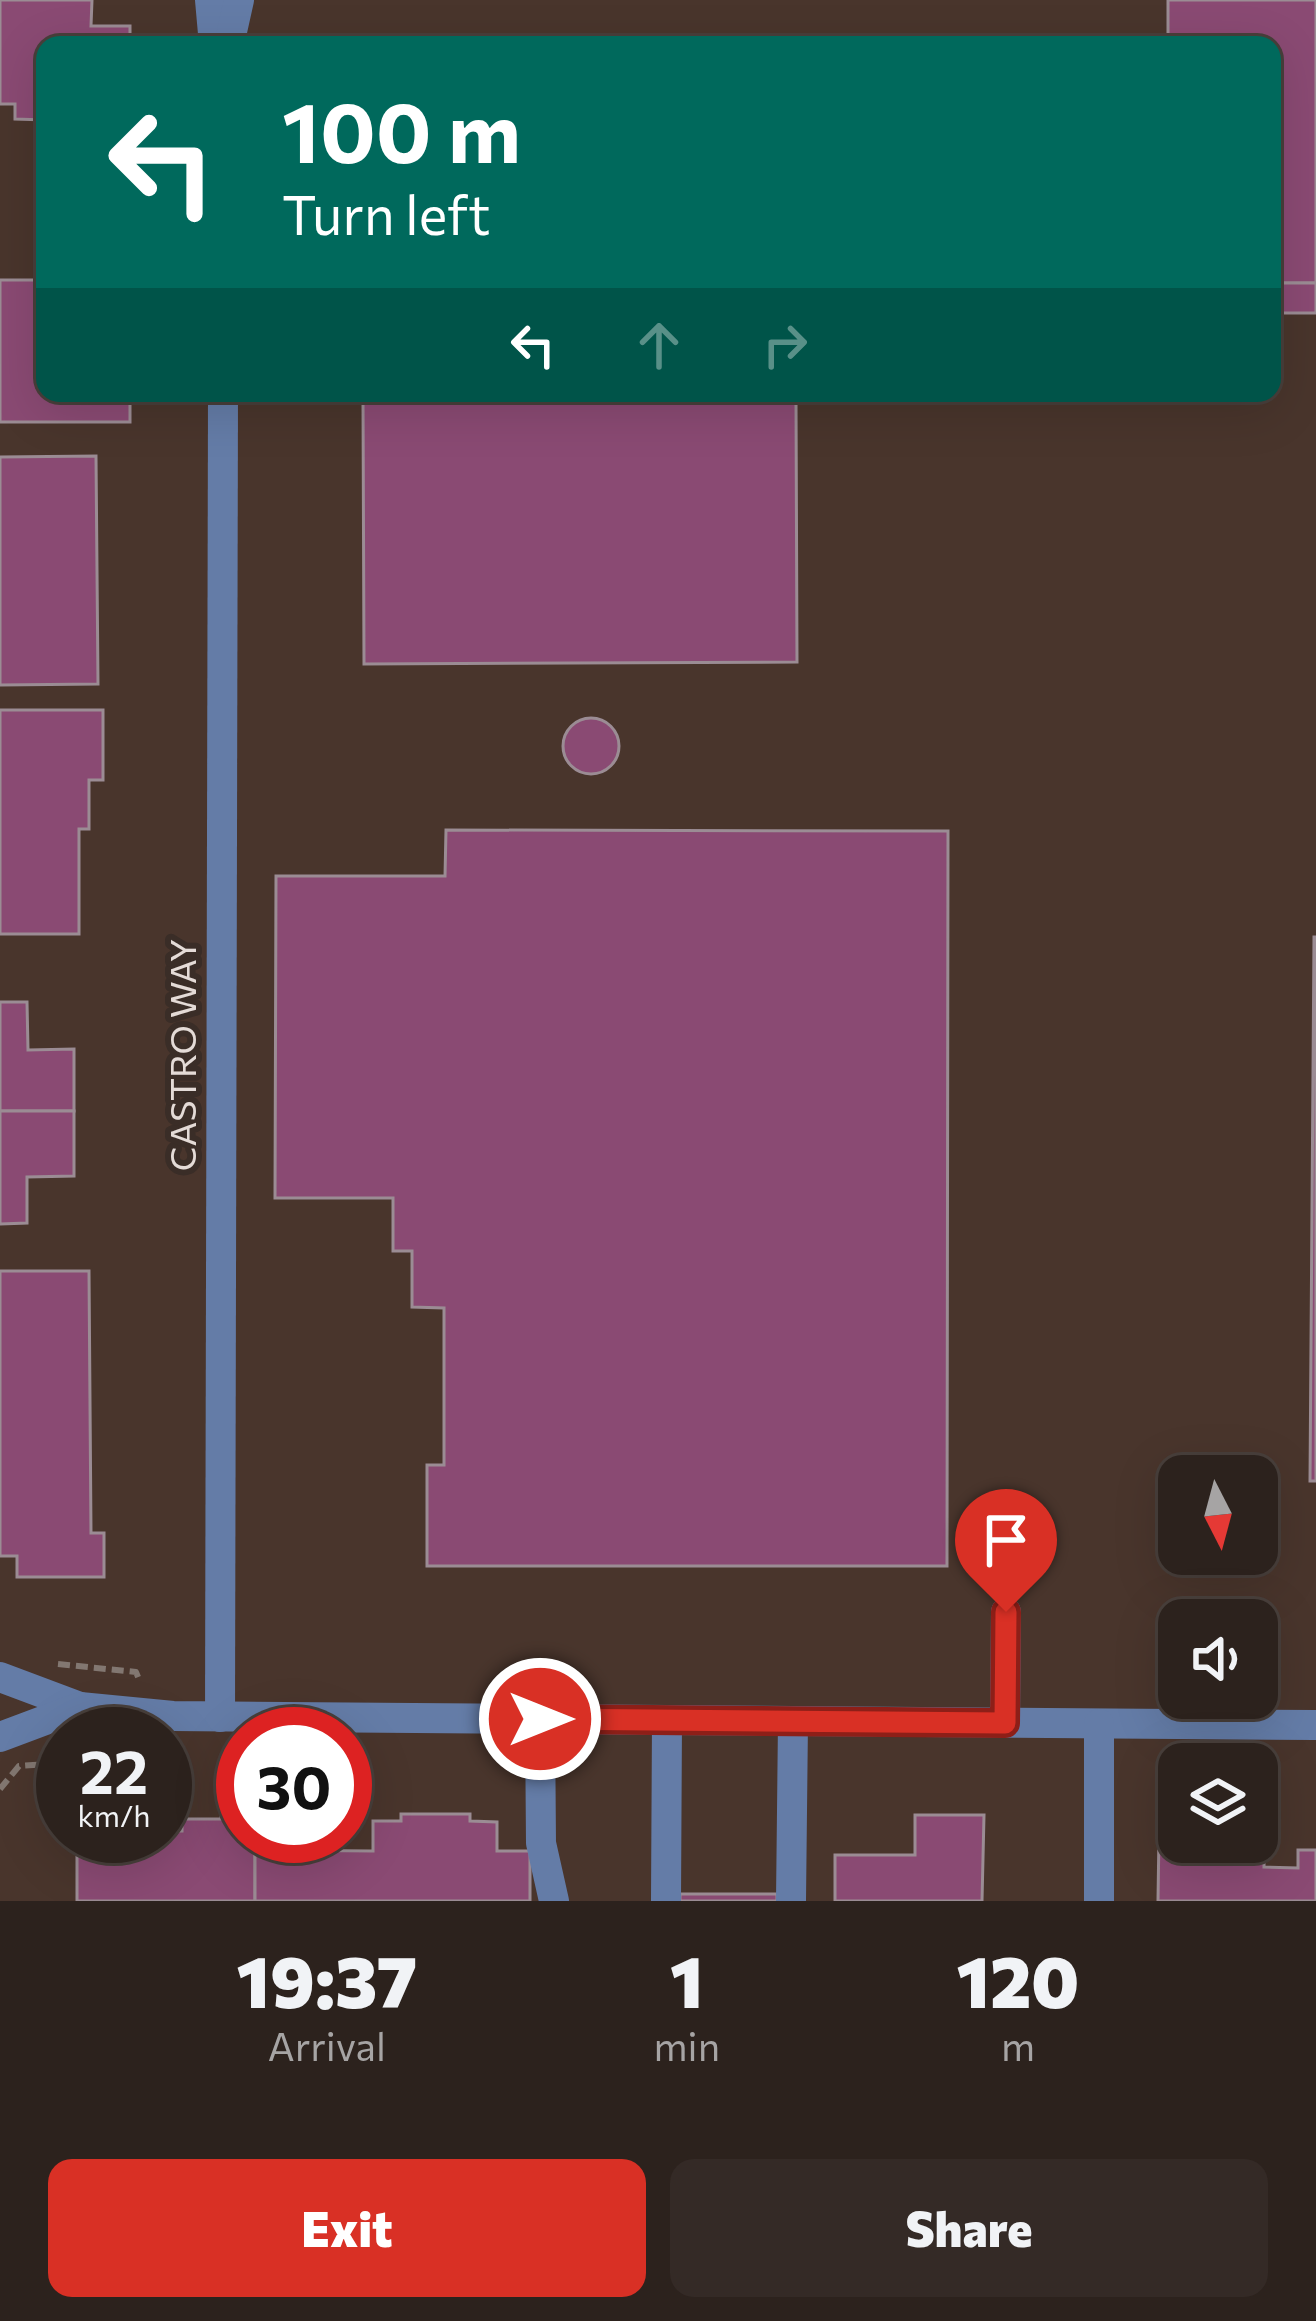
<!DOCTYPE html>
<style>
body{margin:0;font-family:Commissioner,sans-serif;background:#342a26;color:#f1f3f6;height:100vh;display:flex;flex-direction:column;font-size:45px;white-space:nowrap}
*{box-sizing:border-box;margin:0}
p{font-size:39px;color:#a6a4a4}
.icon{flex:none;width:66px;height:66px;fill:none;stroke:currentColor;stroke-width:2;stroke-linecap:round;stroke-linejoin:round}
.map{position:relative;height:1901px;overflow:hidden}
.sheet{display:flex;flex-direction:column;background:#2c221d;flex:1}
.sheet>*{flex:none}
.banner{position:absolute;left:36px;top:36px;width:1245px;height:366px;border-radius:24px;box-shadow:0 12px 48px #0002,0 0 0 3px #483f3b;background:#00695c;color:#fff;overflow:hidden}
.needle{width:78px;rotate:174deg}
.controls{position:absolute;left:1158px;top:1455px;display:grid;gap:24px}
.controls a{display:grid;place-items:center;width:120px;height:120px;border-radius:24px;background:#2c221d;box-shadow:0 12px 48px #0002,0 0 0 3px #483f3b;font-size:60px}
.speed{position:absolute;left:36px;top:1707px;display:flex;gap:24px;font-size:60px;font-weight:700;text-align:center}
.speed>*{display:grid;place-content:center;width:156px;height:156px;border-radius:50%;background:#2c221d;box-shadow:0 12px 48px #0002,0 0 0 3px #483f3b;line-height:1}
.speed small{font-size:30px;font-weight:400}
.speed .limit{border:18px solid #d22;background:#fff;color:#111}
.pin{position:absolute;display:grid;place-items:center;width:102px;height:102px;color:#fff;margin:-123px -51px;border-radius:50% 50% 50% 0;rotate:-45deg;box-shadow:0 0 12px #0007}
.pin .icon{rotate:45deg}
.me{position:absolute;width:132px;margin:-66px;rotate:90deg;stroke-linejoin:round;filter:drop-shadow(0 0 9px #0008)}
.turn{display:flex;align-items:center;gap:42px;height:252px;padding:0 48px;font-size:54px}
.turn .icon{width:156px;height:156px;stroke-width:2.5}
.turn b{display:block;font-size:84px;line-height:102px}
.lanes{display:flex;align-items:center;height:114px;padding:0 48px;background:#0003;justify-content:center;gap:60px;direction:ltr}
.lanes .off{opacity:.35}
.eta{display:flex;justify-content:space-evenly;align-items:center;height:204px;text-align:center}
.eta b{font-size:72px;font-weight:800;line-height:84px}
.cta{display:flex;gap:24px;margin-top:auto;padding:24px 48px}
.cta a{flex:1;height:138px;border-radius:24px;background:#d93025;color:#fff;font-size:48px;font-weight:800;line-height:138px;text-align:center}
.cta a+a{background:#342a26;color:#f1f3f6}
.map>svg:first-child{display:block}
.built{fill:#49352c;fill-rule:evenodd}
.building{fill:#8a4a73;stroke:#9b8c94;stroke-width:3}
.lines{fill:none;stroke-linecap:round;stroke-linejoin:round}
.path{stroke:#827771;stroke-width:6;stroke-dasharray:12 6;stroke-linecap:butt}
.minor{stroke:#647ca7;stroke-width:30}
.route-casing{stroke:#8d1f18;stroke-width:30}
.route{stroke:#d93025;stroke-width:21}
.labels{text-anchor:middle;stroke-width:12;stroke-linejoin:round;paint-order:stroke}
.street-label{font-size:36px;fill:#e4dbd7;stroke:#3a2d27}
</style>
<div class="map">
<svg width="1316" height="1901" viewBox="0 0 1316 1901">
<rect width="100%" height="100%" fill="#3a2d27"/>
<path class="built" d="M 0,0 L 1316,0 L 1316,1901 L 0,1901 ZM 45,45 L 1272,45 L 1272,393 L 45,393 ZM 1179,1476 L 1257,1476 L 1257,1554 L 1179,1554 ZM 1179,1620 L 1257,1620 L 1257,1698 L 1179,1698 ZM 63,1734 L 165,1734 L 165,1836 L 63,1836 ZM 243,1734 L 345,1734 L 345,1836 L 243,1836 ZM 1179,1764 L 1257,1764 L 1257,1842 L 1179,1842 Z"/>
<g class="building">
<path d="M 0,0 L 92,0 L 91,26 L 130,26 L 130,45 L 45,45 L 45,120 L 15,119 L 15,104 L 0,104 Z"/>
<path d="M 1168,0 L 1316,0 L 1316,283 L 1272,283 L 1272,45 L 1168,45 Z"/>
<path d="M 0,280 L 45,280 L 45,393 L 130,393 L 130,422 L 0,422 Z"/>
<rect x="1272" y="283" width="44" height="30"/>
<path d="M 796,400 L 797,662 L 364,664 L 363,401 Z"/>
<path d="M 96,456 L 98,684 L 0,685 L 0,457 Z"/>
<path d="M 0,710 L 103,710 L 103,780 L 89,780 L 89,829 L 79,829 L 79,934 L 0,934 Z"/>
<circle cx="591" cy="746" r="28"/>
<path d="M 446,830 L 948,831 L 947,1566 L 427,1566 L 427,1465 L 444,1465 L 444,1308 L 412,1307 L 412,1251 L 393,1251 L 393,1198 L 275,1198 L 276,876 L 445,876 Z"/>
<path d="M 1314,937 L 1316,937 L 1316,1481 L 1310,1481 Z"/>
<path d="M 0,1002 L 27,1002 L 28,1050 L 74,1049 L 74,1111 L 0,1111 Z"/>
<path d="M 0,1111 L 74,1111 L 74,1176 L 27,1177 L 27,1223 L 0,1224 Z"/>
<path d="M 0,1271 L 89,1271 L 91,1533 L 104,1533 L 104,1577 L 17,1577 L 17,1556 L 0,1556 Z"/>
<path d="M 221,1808 L 243,1808 L 243,1836 L 255,1836 L 255,1901 L 77,1901 L 77,1836 L 165,1836 L 165,1831 L 182,1831 L 182,1819 L 221,1819 Z"/>
<path d="M 401,1814 L 470,1814 L 470,1821 L 497,1822 L 497,1851 L 530,1851 L 530,1901 L 255,1901 L 255,1850 L 373,1851 L 373,1821 L 401,1821 Z"/>
<path d="M 915,1815 L 984,1815 L 982,1901 L 835,1901 L 835,1855 L 915,1855 Z"/>
<path d="M 1159,1833 L 1179,1833 L 1179,1842 L 1264,1840 L 1264,1867 L 1298,1868 L 1298,1850 L 1316,1850 L 1316,1901 L 1158,1901 Z"/>
<rect x="680" y="1894" width="97" height="7"/>
</g>
<g class="lines">
<g class="path">
<path d="M 58,1664 L 136,1672 L 140,1682"/>
<path d="M 0,1789 L 19,1766 L 63,1763"/>
</g>
<g class="minor">
<path d="M 210,0 L 214,45"/>
<path d="M 229,45 L 239,0"/>
<path d="M 0,1677 L 80,1707 L 173,1716 L 1316,1725"/>
<path d="M 220,1717 L 223,393"/>
<path d="M 540,1719 L 541,1843 L 554,1901"/>
<path d="M 1005,1723 L 1006,1612"/>
<path d="M 0,1737 L 80,1707"/>
<path d="M 666,1901 L 667,1720"/>
<path d="M 791,1901 L 793,1721"/>
<path d="M 1099,1901 L 1099,1724"/>
</g>
</g>
<g class="lines">
<g class="route-casing">
<path id="route" d="M 540,1719 L 1005,1723 L 1006,1612"/>
</g>
<use href="#route" class="route"/>
</g>
<g class="labels">
<g class="street-label">
<text transform="translate(183 1055) rotate(-90)" y="13">CASTRO WAY</text>
</g>
</g>
</svg>
<div class="controls">
<a><svg class="needle" viewBox="-14 -14 28 28"><path d="M0-13l5 13h-10z" fill="#e53935"/><path d="M0 13l5-13h-10z" fill="#a6a4a4"/></svg></a>
<a><svg class="icon" aria-label="sound" viewBox="0 0 24 24"><path d="M4 9h4l5-4v14l-5-4H4zM17 9q2 3 0 6"/></svg></a>
<a><svg class="icon" aria-label="layers" viewBox="0 0 24 24"><path d="M12 4l9 5-9 5-9-5zM3 14l9 5 9-5"/></svg></a>
</div>
<div class="speed"><div>22<small>km/h</small></div><div class="limit">30</div></div>
<div class="pin" style="left:1006px;top:1612px;background:#d93025"><svg class="icon" aria-label="arrive" viewBox="0 0 24 24"><path d="M6 21V4h12l-3 4 3 4H6"/></svg></div>
<svg class="me" style="left:540px;top:1719px" viewBox="-20 -20 40 40"><circle r="17" fill="#d93025" stroke="#fff" stroke-width="3"/><path d="M0-11L8 9 0 5-8 9z" fill="#fff"/></svg>
<div class="banner">
<div class="turn"><svg class="icon" aria-label="left" viewBox="0 0 24 24"><path d="M17 20v-9H6M10 6l-5 5 5 5"/></svg><div><b>100 m</b>Turn left</div></div>
<div class="lanes"><svg class="icon" aria-label="left" viewBox="0 0 24 24"><path d="M17 20v-9H6M10 6l-5 5 5 5"/></svg><svg class="icon off" aria-label="ahead" viewBox="0 0 24 24"><path d="M12 20V5M6 11l6-6 6 6"/></svg><svg class="icon off" aria-label="right" viewBox="0 0 24 24"><path d="M7 20v-9h11M14 6l5 5-5 5"/></svg></div>
</div>
</div>
<section class="sheet">
<div class="eta">
<div><b>19:37</b><p>Arrival</p></div>
<div><b>1</b><p>min</p></div>
<div><b>120</b><p>m</p></div>
</div>
<div class="cta"><a>Exit</a><a>Share</a></div>
</section>
